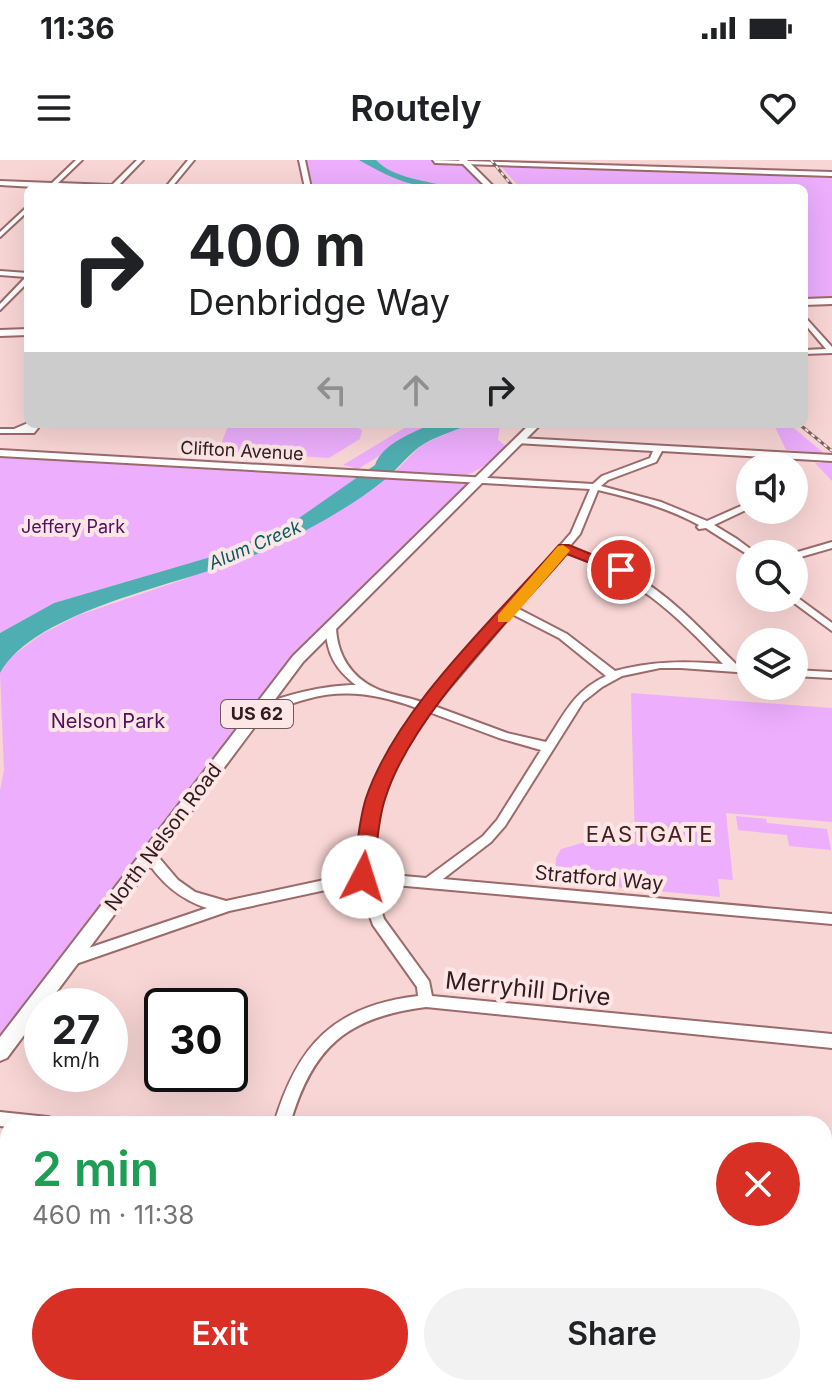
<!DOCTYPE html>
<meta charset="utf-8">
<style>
body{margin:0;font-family:Inter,sans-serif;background:#f2f2f2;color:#202124;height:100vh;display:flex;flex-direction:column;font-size:30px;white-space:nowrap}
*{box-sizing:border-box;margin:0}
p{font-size:26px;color:#757577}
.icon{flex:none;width:44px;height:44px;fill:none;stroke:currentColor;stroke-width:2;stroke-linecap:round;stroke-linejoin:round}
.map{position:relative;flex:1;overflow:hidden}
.drawer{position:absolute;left:0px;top:956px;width:832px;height:280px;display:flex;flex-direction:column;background:#fff;border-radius:24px 24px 0 0;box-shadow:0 8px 32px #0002}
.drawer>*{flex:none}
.top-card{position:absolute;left:24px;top:24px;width:784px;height:244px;border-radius:12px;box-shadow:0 8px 32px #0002;background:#fff;color:#202124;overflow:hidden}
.controls{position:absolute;left:736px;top:292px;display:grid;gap:16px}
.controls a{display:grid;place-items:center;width:72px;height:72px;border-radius:50%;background:#fff;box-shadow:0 8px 32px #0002;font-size:40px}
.speed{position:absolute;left:24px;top:828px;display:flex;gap:16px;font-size:40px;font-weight:700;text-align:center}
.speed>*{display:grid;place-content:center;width:104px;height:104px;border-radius:50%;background:#fff;box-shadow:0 8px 32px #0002;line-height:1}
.speed small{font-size:20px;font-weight:400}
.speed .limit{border:4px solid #111;border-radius:12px;background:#fff;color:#111}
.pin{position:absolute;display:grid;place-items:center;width:68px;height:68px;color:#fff;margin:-34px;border:4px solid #fff;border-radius:50%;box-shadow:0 2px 8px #0007}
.me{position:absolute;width:88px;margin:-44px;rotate:5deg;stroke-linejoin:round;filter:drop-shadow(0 0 6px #0008)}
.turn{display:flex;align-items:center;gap:28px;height:168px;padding:0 32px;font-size:36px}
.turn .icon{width:104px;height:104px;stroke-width:2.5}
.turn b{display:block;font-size:56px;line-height:68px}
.lanes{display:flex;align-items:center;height:76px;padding:0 32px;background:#0003;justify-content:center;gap:40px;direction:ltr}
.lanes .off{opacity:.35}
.round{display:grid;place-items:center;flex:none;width:84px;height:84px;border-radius:42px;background:#f2f2f2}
.overview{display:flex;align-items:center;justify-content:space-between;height:136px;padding:0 32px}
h1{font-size:48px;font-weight:600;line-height:60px;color:#1e9e55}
.button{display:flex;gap:16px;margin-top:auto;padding:16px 32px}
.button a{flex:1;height:92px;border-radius:48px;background:#d93025;color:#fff;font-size:32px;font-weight:600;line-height:92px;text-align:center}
.button a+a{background:#f2f2f2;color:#202124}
.status{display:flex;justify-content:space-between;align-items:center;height:56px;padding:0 40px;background:#fff;direction:ltr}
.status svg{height:22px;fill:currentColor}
header{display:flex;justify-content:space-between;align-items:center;height:104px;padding:0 32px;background:#fff;font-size:36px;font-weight:600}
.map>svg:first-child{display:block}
.green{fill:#ecaefd}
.water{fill:#4faeb1}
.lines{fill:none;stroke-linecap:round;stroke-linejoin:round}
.minor-casing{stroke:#9b6a6a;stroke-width:4}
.major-casing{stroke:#9b6a6a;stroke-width:4}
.minor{fill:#fff;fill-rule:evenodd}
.major{fill:#fff;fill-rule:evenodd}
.rail-casing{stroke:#7c6362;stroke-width:3}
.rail{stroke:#fde6e6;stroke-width:2;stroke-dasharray:4;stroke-linecap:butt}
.route{fill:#d93025;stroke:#8d1f18;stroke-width:2}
.slow{fill:#f59e0b}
.labels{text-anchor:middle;stroke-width:8;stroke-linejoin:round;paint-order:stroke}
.far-street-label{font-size:18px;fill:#301c1c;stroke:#fde6e6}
.far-park-label{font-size:18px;fill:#530f63;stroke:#fde6e6}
.far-water-label{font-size:18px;font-style:italic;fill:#055b5e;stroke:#fde6e6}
.shield{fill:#fde6e6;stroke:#6e5959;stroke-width:2}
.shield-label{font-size:18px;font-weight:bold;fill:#301c1c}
.park-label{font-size:20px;fill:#530f63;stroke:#fde6e6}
.street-label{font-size:20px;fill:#301c1c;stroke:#fde6e6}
.neighbourhood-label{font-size:22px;letter-spacing:2px;fill:#4a2123;stroke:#fde6e6}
.near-street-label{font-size:24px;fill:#301c1c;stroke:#fde6e6}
</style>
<div class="status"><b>11:36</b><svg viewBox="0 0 49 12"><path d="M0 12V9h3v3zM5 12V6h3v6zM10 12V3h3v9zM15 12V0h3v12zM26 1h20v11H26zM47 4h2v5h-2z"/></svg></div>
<header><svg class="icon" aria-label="menu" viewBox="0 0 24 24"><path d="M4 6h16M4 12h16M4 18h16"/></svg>Routely<svg class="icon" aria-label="heart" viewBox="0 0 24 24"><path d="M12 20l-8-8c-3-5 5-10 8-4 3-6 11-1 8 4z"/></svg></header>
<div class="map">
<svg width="832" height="1236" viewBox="0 0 832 1236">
<rect width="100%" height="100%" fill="#f8d6d5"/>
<g class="green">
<path d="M 304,0 L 458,0 L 487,28 L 311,28 Z"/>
<path d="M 498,3 L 832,15 L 832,138 L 804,139 L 804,28 L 520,28 Z"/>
<path d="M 229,264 L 351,264 L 362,270 L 360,279 L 329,298 L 218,291 Z"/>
<path d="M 411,264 L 431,264 L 358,309 L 343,305 Z"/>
<path d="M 469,264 L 500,264 L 498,280 L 506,286 C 460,334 451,311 394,313 L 421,285 Z"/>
<path d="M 756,264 L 789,264 L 832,300 L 832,321 L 815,303 L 823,303 L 812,292 L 786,290 L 774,265 Z"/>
<path d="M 0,295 L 357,318 L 470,322 L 292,495 L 0,875 L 0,631 L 4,610 L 0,513 L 8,499 L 42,474 L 79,455 L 188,418 L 313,360 L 355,321 L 299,358 L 231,391 L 54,443 L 0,473 Z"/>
<path d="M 631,533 L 832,548 L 832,662 L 726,653 L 733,720 L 718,719 L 720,737 L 555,721 L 556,698 L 561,689 L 586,682 L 635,684 Z"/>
<path d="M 736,656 L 766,659 L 767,663 L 827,669 L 831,690 L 789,686 L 787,675 L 738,670 Z"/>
</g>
<g class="water">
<path d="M 359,0 L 376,0 C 393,19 428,20 451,28 C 411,28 393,19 359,0 Z"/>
<path d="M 431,264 L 469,264 C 453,272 433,277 419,287 C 406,297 396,311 383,321 C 348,349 308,370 268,389 C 197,423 39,445 0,513 L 0,473 L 54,443 L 231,391 L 299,358 L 375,305 C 383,283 411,274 431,264 Z"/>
</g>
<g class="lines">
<g class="minor-casing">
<g id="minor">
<path d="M 76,0 L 82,0 L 58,23 L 112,25 L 137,0 L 143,0 L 118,26 L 140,28 L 52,28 L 0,25 L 0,21 L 52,23 Z"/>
<path d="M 188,0 L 194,0 L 171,28 L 165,28 Z"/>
<path d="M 299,0 L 305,0 L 311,28 L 305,28 Z"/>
<path d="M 433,0 L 832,12 L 832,16 L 435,3 Z"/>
<path d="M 28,46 L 28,51 L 0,77 L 0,72 Z"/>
<path d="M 0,111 L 28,113 L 28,122 L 0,150 L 0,144 L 26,117 L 0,115 Z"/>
<path d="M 804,156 L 832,187 L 832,193 L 804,194 L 804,190 L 826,189 L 804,163 Z"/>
<path d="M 28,263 L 34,264 L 38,268 L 34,273 L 0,273 L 0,269 L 14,269 Z"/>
<path d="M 519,278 L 832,295 L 832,301 L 662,291 L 656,302 L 608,320 L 601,326 L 661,342 L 707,361 L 750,342 L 750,348 L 714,365 L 737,379 L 757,394 L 750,394 L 750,396 L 712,372 L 706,368 L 699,369 L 697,367 L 699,365 C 668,348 633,338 598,330 L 580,374 L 569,387 C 595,396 620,406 643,421 C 679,444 707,476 737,505 L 750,507 L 750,513 L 681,508 L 660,508 L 622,516 L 602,527 L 583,542 L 505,666 L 491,682 L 443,719 L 832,754 L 832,764 L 372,723 L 384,759 L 429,821 L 432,836 L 832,874 L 832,888 L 426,847 C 347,857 312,887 290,964 L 274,964 C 297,885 334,846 418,836 L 417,827 L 373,765 L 358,723 L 229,751 L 70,806 L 65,804 L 63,800 L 65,796 L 207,748 C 179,739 159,721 144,696 L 145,693 L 155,693 L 178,720 L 195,732 L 226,741 L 357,713 L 364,659 L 378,615 L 419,549 C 382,535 346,528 307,539 C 290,543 274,551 258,556 L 252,552 C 274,535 328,525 356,525 C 336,510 326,493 326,468 L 331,465 L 336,468 C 337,494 351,517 375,528 C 389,535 409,537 424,543 L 571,373 L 590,329 L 0,296 L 0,290 L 593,324 L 602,316 L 650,298 L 653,291 L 516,283 L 516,279 ZM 565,392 C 638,418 671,450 723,504 C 685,501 651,501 615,511 L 567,474 L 517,448 ZM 512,454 L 559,478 L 606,516 C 573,532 565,553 546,582 L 507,573 L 434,546 ZM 429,552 L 499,578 L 541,590 L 497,660 L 483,676 L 426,718 L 370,713 L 376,659 L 390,615 Z"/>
<path d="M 832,382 L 832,388 L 797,398 L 794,399 L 794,394 L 791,394 Z"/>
<path d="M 794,435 L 832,463 L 832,471 L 790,440 L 789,438 L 794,438 Z"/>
<path d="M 794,510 L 832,512 L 832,518 L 794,516 Z"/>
<path d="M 0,952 L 48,957 L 54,959 L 56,964 L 8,964 L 8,967 L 0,966 Z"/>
<path d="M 824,1043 L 832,1044 L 832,1060 L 824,1059 Z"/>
</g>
</g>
<g class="major-casing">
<g id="major">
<path d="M 459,0 L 467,0 L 495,28 L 487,28 Z"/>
<path d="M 832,138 L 832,144 L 804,145 L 804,139 Z"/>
<path d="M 28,169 L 28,175 L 0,176 L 0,170 Z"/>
<path d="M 530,264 L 541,264 L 303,502 L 46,846 L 42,846 L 42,851 L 7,898 L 0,901 L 0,877 L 293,496 Z"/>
</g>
</g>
<use href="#minor" class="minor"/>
<use href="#major" class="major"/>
<g class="rail-casing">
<g id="rail">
<path d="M 491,0 L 514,28"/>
<path d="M 799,264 L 832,291"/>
</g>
</g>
<use href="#rail" class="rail"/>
</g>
<path class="route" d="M 559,385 L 569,385 L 629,410 L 616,413 L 567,394 C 509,462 411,555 385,639 C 377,663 377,692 373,717 L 363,725 L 356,723 L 353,717 C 357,692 358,663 366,638 C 397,547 496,457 559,385 Z"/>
<path class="slow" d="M 563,385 L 570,390 L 568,393 L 509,462 L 498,462 L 498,455 L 558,386 Z"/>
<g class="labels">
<g class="far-street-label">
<text transform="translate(242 291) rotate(3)" y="6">Clifton Avenue</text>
</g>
<g class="far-park-label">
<text x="73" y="373">Jeffery Park</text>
</g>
<g class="far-water-label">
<text transform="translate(255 385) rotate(-23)" y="6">Alum Creek</text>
</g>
<rect class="shield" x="221" y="540" width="72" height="28" rx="6"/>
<g class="shield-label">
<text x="257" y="560">US 62</text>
</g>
<g class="park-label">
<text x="108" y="568">Nelson Park</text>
</g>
<g class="street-label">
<text transform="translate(163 677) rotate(-53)" y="7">North Nelson Road</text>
<text transform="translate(599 718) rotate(5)" y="7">Stratford Way</text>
</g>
<g class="neighbourhood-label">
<text x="650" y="682">EASTGATE</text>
</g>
<g class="near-street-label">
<text transform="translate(528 829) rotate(6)" y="8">Merryhill Drive</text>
</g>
</g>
</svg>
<div class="controls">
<a><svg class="icon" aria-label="sound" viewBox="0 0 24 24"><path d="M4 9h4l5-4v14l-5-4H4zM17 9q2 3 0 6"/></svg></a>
<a><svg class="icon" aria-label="search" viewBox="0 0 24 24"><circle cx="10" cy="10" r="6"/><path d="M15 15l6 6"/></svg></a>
<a><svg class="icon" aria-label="layers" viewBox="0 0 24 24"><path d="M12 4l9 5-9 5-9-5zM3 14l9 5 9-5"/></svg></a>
</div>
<div class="speed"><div>27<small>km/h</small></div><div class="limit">30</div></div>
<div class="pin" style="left:621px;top:410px;background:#d93025"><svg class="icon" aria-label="arrive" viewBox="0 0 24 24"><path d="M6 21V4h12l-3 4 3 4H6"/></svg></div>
<svg class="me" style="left:363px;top:717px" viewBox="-20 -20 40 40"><circle r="19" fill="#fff"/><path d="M0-13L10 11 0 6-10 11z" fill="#d93025"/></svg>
<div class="top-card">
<div class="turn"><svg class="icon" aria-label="right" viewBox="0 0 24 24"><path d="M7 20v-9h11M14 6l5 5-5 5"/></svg><div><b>400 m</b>Denbridge Way</div></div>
<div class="lanes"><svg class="icon off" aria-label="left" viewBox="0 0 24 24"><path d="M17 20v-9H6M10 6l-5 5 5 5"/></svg><svg class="icon off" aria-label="ahead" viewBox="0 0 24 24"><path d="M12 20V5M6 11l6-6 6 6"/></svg><svg class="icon" aria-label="right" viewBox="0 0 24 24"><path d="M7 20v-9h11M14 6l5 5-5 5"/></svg></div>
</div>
<section class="drawer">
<div class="overview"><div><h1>2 min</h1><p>460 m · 11:38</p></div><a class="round" style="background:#d93025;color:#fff"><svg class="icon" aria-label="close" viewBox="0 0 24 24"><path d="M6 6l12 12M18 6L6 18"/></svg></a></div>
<div class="button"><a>Exit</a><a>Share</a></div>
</section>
</div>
